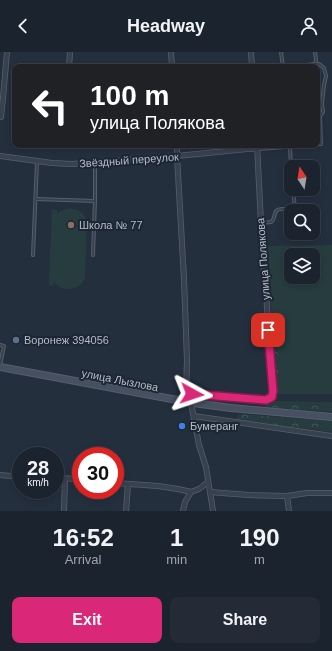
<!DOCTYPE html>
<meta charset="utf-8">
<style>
body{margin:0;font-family:Helvetica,sans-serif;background:#242b36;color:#f1f3f6;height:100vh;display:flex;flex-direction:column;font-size:15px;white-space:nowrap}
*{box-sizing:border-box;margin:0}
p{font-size:13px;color:#a0a4aa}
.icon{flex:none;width:22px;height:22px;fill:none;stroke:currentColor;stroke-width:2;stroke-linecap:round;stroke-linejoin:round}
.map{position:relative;height:459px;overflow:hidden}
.panel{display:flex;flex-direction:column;background:#1b232e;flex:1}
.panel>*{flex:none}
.hud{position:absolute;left:12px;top:12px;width:308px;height:84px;border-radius:8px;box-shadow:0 2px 6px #0003,0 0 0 1px #39404a;background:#202124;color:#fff;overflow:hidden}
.needle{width:26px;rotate:348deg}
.fabs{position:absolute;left:284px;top:108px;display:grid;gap:8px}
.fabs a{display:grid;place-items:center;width:36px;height:36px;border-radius:8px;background:#1b232e;box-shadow:0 2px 6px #0003,0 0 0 1px #39404a;font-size:20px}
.speed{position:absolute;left:12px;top:395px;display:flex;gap:8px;font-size:20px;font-weight:700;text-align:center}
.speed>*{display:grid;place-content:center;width:52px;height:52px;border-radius:50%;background:#1b232e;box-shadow:0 2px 6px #0003,0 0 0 1px #39404a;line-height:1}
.speed small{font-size:10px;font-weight:400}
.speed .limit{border:6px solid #d22;background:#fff;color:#111}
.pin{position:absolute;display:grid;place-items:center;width:34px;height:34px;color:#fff;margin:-17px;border-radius:8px;box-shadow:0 2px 6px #0006}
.me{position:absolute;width:44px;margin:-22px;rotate:95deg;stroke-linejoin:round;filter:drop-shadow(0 0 3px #0008)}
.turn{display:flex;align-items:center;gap:14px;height:84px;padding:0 12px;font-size:18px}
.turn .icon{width:52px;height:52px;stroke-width:2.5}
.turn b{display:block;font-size:28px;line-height:34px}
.eta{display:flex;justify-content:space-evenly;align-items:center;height:68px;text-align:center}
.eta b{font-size:24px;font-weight:600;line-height:28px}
.cta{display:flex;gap:8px;margin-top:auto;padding:8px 12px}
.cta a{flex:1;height:46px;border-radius:8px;background:#db2777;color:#fff;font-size:16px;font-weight:600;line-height:46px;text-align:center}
.cta a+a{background:#242b36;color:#f1f3f6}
header{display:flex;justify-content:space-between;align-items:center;height:52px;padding:0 12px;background:#1b232e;font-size:18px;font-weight:600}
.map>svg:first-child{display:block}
.green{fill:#263c3f;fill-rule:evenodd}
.forest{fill:url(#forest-crowns)}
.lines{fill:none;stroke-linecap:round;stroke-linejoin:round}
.service-casing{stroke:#565f6c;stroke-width:4}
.minor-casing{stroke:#565f6c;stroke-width:6}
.secondary-casing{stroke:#565f6c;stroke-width:8}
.service{stroke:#38414e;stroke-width:2}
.minor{stroke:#38414e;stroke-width:4.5}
.secondary{stroke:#465061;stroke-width:6}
.route-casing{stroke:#8e194d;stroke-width:10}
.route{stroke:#db2777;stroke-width:7}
.education-dot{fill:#8d6e63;stroke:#1d2633;stroke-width:1.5}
.service-dot{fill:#5c6f8a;stroke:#1d2633;stroke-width:1.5}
.shop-dot{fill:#3f7fe0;stroke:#1d2633;stroke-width:1.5}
.labels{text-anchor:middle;stroke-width:4;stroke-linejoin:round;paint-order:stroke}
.street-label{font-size:11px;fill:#b4bcc9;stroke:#1d2633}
.poi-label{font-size:11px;fill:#b4bcc9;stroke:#1d2633;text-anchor:start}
</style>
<header><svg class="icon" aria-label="back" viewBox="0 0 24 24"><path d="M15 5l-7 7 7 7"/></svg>Headway<svg class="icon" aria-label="person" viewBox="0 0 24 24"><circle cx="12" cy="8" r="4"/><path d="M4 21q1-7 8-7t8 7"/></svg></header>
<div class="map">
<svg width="332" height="459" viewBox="0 0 332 459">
<defs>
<pattern id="forest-crowns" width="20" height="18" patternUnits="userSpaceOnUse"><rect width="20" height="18" fill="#263c3f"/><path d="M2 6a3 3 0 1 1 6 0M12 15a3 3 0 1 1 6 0" fill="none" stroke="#435659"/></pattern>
</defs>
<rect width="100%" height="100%" fill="#242f3e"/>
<g class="green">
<path d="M 52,157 L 57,158 L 57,162 C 67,153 81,155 87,168 L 85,226 C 79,240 63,240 53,230 L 53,234 L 49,233 Z"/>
<path d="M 332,193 L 332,342 L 277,342 L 267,194 ZM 291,203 L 313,203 L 313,225 L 291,225 Z"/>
</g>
<g class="forest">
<path d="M 276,298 L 280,307 L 280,330 L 277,333 L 272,303 Z"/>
<path d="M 267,349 L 332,350 L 332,360 L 265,355 Z"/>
<path d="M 239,362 L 332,369 L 332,380 L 235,368 Z"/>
</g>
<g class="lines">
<g class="service-casing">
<g id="service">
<path d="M 281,0 L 283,15"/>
<path d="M 315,12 L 319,12 L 324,16 L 326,24 L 324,33 L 322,52 L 323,60 L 320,64 L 321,92 L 317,92"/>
<path d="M 289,15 L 315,12 L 316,8 L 315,0"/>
<path d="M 290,95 L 291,115"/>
<path d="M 259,97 L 311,93"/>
<path d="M 36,147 L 95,149 L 95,111"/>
<path d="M 262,171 L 271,170 L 273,168 C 274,166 275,161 276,159 C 281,154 292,161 294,153 C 295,150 293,141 293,137"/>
<path d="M 33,203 L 37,110"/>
<path d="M 93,203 L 95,149"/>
<path d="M 0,293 L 4,294 L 0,313"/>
</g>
</g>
<g class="minor-casing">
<g id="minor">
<path d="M 171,0 L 172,15"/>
<path d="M 251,0 L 252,15"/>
<path d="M 69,15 L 70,0"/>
<path d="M 1,65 L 3,46 L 7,0"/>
<path d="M 177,93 L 177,104 L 184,227 L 187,308 L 186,341"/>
<path d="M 0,104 L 52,111 L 72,112 L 177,104 L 247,97 L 257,97"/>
<path d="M 182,350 L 186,341 L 266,348 L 272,345 L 273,339 L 261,171 L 257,93"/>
<path d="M 191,351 L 199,393 L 206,415 L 213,459"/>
<path d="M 194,364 L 332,384"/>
<path d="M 0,423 L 21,425"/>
<path d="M 55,426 L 81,427"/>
<path d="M 115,431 L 158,434 L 178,437 L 191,440 L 199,437 L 208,430"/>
<path d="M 210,440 L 248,443 L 287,444 L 307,441 L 332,441"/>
<path d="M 287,444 L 289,459"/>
<path d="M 64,459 L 65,427"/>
<path d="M 126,459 L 128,432"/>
<path d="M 183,459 L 185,450 L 191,440"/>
</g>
</g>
<g class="secondary-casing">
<path id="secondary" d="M 0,315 L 193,351 L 231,356 L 332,365"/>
</g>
<use href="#service" class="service"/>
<use href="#minor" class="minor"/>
<use href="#secondary" class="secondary"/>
</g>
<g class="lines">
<g class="route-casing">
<path id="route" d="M 192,342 L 266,348 L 272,345 L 273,339 L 268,278"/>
</g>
<use href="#route" class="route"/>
</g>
<circle class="education-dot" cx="71" cy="173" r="4"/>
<circle class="service-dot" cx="16" cy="288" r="4"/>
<circle class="shop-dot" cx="182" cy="374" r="4"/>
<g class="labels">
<g class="street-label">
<text transform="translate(129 108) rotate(-4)" y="4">Звёздный переулок</text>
<text transform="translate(263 207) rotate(-94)" y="4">улица Полякова</text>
<text transform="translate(120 328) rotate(11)" y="4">улица Лызлова</text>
</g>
<g class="poi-label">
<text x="79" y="177">Школа № 77</text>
<text x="24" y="292">Воронеж 394056</text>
<text x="190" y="378">Бумеранг</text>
</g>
</g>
</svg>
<div class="fabs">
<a><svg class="needle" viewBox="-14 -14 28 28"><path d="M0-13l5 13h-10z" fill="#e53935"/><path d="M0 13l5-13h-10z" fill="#a0a4aa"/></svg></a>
<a><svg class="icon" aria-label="search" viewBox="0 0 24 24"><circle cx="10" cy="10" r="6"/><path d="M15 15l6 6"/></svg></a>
<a><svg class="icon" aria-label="layers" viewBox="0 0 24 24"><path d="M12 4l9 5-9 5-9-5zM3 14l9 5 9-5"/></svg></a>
</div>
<div class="speed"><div>28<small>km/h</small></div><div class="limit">30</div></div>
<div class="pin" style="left:268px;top:278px;background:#d93025"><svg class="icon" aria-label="arrive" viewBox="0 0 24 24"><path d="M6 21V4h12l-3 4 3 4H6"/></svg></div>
<svg class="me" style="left:192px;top:342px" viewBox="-20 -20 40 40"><path d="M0-17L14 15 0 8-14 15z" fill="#db2777" stroke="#fff" stroke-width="4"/></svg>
<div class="hud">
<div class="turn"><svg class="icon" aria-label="left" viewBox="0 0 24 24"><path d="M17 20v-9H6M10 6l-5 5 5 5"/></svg><div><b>100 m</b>улица Полякова</div></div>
</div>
</div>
<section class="panel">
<div class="eta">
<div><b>16:52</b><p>Arrival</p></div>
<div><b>1</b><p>min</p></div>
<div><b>190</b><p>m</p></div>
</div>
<div class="cta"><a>Exit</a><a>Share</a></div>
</section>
